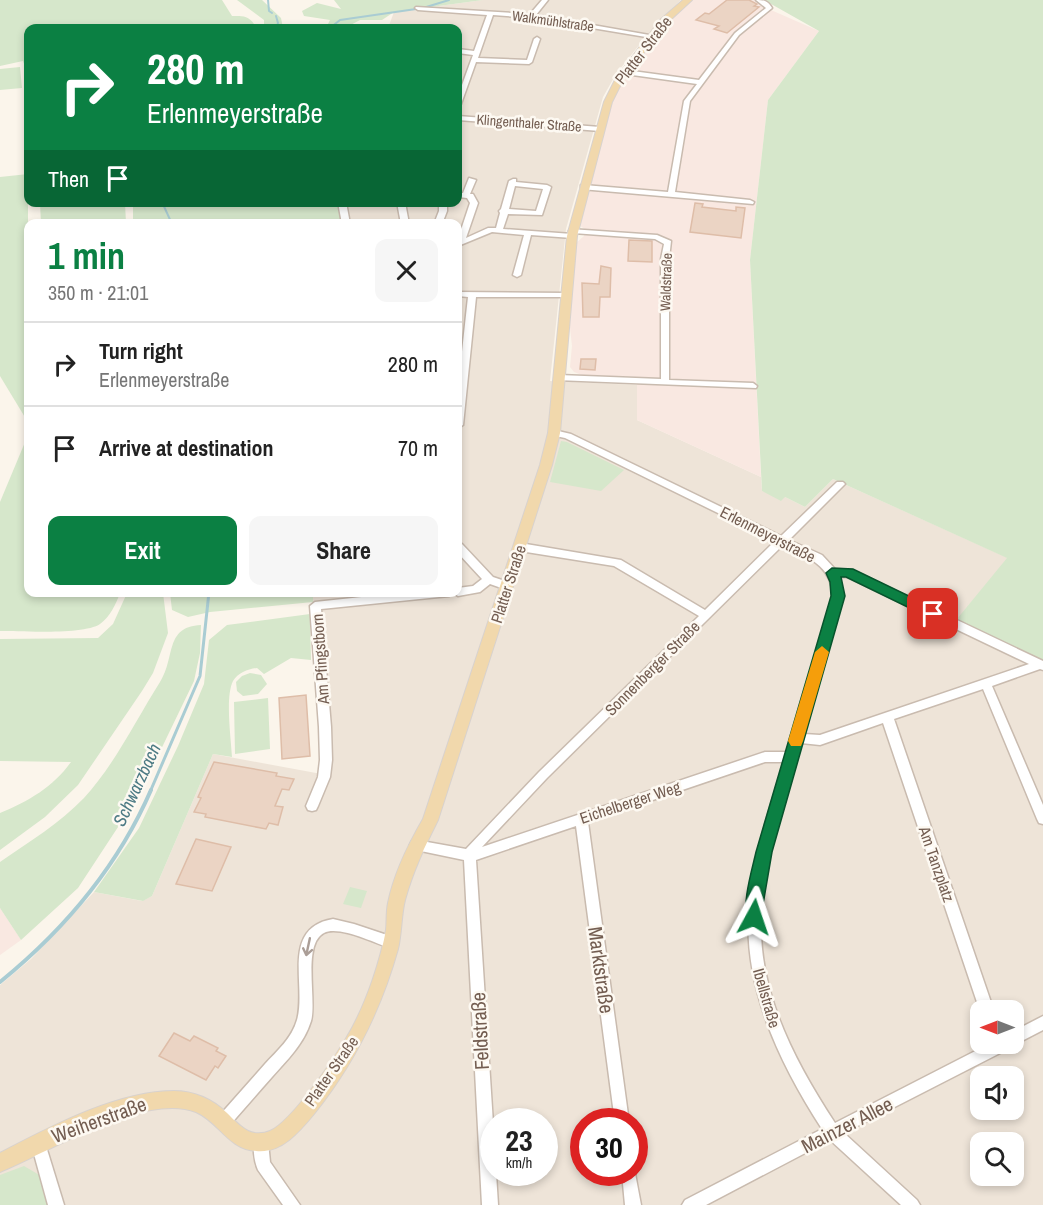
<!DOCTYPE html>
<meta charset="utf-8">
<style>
body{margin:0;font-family:"Archivo Narrow",sans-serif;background:#f6f6f6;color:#222;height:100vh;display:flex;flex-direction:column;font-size:22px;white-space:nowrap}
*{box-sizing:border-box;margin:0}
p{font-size:20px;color:#767676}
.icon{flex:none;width:33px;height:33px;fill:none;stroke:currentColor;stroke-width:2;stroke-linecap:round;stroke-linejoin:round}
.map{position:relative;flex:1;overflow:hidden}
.sheet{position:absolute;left:24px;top:219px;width:438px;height:378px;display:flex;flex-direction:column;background:#fff;border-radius:12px;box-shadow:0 3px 9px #0003}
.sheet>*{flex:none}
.banner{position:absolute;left:24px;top:24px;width:438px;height:183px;border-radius:12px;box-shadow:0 3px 9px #0003;background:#0b8043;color:#fff;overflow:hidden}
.needle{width:39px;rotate:270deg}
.fabs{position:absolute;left:970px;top:1000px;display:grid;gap:12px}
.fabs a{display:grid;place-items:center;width:54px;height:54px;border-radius:12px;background:#fff;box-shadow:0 3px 9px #0003;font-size:30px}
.speed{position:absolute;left:480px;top:1108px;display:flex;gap:12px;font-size:30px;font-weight:700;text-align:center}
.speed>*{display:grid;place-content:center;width:78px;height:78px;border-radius:50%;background:#fff;box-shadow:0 3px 9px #0003;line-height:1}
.speed small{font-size:15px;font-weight:400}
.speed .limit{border:9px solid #d22;background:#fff;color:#111}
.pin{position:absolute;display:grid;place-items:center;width:51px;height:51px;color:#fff;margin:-26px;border-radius:12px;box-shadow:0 3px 9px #0006}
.me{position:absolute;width:66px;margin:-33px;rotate:5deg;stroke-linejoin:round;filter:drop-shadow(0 0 4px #0008)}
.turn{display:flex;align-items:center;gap:21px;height:126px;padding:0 24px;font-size:27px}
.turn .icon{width:78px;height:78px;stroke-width:2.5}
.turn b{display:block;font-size:42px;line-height:51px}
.then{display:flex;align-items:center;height:57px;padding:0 24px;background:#0003;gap:12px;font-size:22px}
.round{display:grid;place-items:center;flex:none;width:63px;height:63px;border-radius:12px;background:#f6f6f6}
.head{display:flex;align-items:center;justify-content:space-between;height:102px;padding:0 24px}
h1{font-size:36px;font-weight:800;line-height:45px;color:#0b8043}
.button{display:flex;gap:12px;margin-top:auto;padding:12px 24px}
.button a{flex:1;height:69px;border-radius:12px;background:#0b8043;color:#fff;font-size:24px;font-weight:800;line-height:69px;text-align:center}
.button a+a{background:#f6f6f6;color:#222}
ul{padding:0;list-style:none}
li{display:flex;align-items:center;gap:18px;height:84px;padding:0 24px;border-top:2px solid #e0e0e0}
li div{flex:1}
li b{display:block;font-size:22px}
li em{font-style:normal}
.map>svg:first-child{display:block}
.residential{fill:#eee4d8;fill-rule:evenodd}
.commercial{fill:#f9e8e1}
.green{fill:#d6e7cb}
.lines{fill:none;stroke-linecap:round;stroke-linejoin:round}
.stream-far2{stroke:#a9ccd3;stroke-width:2}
.stream-far1{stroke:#a9ccd3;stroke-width:3}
.stream{stroke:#a9ccd3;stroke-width:4}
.building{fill:#ebd4c4;stroke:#debda8;stroke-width:1.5}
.minor-casing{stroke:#c9bbaf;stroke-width:3}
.major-casing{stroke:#d8d2ce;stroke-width:2}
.minor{fill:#fff;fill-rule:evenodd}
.major{fill:#f1d8ac;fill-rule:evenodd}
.oneway{stroke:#ab9e97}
.route{fill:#0b8043;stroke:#07532c;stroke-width:1.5}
.slow{fill:#f59e0b}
.labels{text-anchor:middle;stroke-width:5;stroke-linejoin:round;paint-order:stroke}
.far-street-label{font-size:14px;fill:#735d51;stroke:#fdf9f2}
.street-label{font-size:16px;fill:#735d51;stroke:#fdf9f2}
.water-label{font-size:18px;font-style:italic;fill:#4c7a84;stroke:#fdf9f2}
.near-street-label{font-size:20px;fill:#735d51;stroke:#fdf9f2}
</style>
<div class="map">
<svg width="1043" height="1205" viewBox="0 0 1043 1205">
<rect width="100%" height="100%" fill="#fbf5eb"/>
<path class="residential" d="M 483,0 L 681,0 L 665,15 L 644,39 L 616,74 L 603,97 L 566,229 L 550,381 L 637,385 L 637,420 L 761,477 L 762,491 L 785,497 L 805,507 L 833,479 L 1008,558 L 952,627 L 1043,672 L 1043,1205 L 0,1205 L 0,985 L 31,959 L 94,892 L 142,901 L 152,896 L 213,754 L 327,775 L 329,765 L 319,602 L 313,602 L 313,593 L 458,592 L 458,224 L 350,223 L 346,203 L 458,202 L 458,28 L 388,28 L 394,12 ZM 981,1011 L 1014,1011 L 1014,1044 L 981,1044 ZM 981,1077 L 1014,1077 L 1014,1110 L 981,1110 ZM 494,1122 L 544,1122 L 544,1173 L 494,1173 ZM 584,1122 L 634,1122 L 634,1173 L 584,1173 ZM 981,1143 L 1014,1143 L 1014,1176 L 981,1176 Z"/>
<g class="commercial">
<path d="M 693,0 L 754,0 L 764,7 L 819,31 L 768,100 L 750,260 L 761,477 L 637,420 L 637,377 L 582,375 L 574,372 L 570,367 L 572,346 L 569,319 L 576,243 L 584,236 L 585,229 L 580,226 L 612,103 L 625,78 L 641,60 L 649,45 L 674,15 Z"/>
<path d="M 0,908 L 21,940 L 0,955 Z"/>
</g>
<g class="green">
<path d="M 0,0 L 222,0 L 232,16 C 241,16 248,15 254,24 L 253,28 L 28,28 L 28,87 L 27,72 L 23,61 L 0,66 Z"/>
<path d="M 237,0 L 262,0 L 281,18 L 283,28 L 264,28 L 264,20 Z"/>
<path d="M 334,0 L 483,0 L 394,12 L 382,20 L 360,20 L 345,28 L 321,28 L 327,26 L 330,20 L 304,16 L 302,11 L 317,3 L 341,9 Z"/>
<path d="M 764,0 L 1043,0 L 1043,661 L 957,619 L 1007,558 L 833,479 L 805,507 L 785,497 L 781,501 L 762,491 L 750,260 L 768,100 L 819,31 Z"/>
<path d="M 20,67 L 22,88 L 0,90 L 0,69 Z"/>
<path d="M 28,174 L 28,412 L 26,419 L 0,376 L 0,177 Z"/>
<path d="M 40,203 L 125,203 L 126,223 L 41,223 Z"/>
<path d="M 133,203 L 338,203 L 341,223 L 133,223 Z"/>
<path d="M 28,435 L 28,592 L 120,593 C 116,604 110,617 100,624 C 84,635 21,631 0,631 L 0,502 Z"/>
<path d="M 561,441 L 567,442 L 624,470 L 601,491 L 550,482 Z"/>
<path d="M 127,593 L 163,593 L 168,633 L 153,673 L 142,691 L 78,785 L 45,817 L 0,850 L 0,813 C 29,801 53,787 71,762 L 0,761 L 0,639 L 98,638 L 113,624 Z"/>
<path d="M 170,593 L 313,593 L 313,602 L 210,612 L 188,617 L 172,610 Z"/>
<path d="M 310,614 L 311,660 L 291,658 L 264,674 L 257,668 C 248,669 238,673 233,681 C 225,697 231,738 232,757 L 213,754 L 152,896 L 143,901 L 94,892 L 139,828 L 178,746 L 204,684 L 209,640 L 227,625 Z"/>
<path d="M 201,625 L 200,653 L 194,681 L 139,795 L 78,888 L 21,940 L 0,908 L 0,862 C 29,842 60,823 84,798 C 115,764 136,720 160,682 C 176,657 164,627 201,625 Z"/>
<path d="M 250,673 L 261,675 L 267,684 L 258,694 L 243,696 L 237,691 L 236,682 L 242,676 Z"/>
<path d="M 268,698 L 270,749 L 235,754 L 234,702 Z"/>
<path d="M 350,887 L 367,891 L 361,908 L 343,904 Z"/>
<path d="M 24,1166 L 41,1176 L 51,1205 L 0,1205 L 0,1175 Z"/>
</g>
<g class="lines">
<g class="stream-far2">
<path d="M 268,0 L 269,11 L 272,13"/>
<path d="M 276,16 L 278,23 L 276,28"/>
<path d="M 330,28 L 340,20 L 423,8 L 449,0"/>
<path d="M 162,202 L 172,224"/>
</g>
<path class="stream-far1" d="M 150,792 L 200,676 L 209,592"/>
<path class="stream" d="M 0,982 C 64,930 118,866 151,790"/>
</g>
<g class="building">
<path d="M 727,0 L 749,0 L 757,4 L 754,6 L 759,7 L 727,33 L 714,29 L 719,26 L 696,20 L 705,13 L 709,14 Z"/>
<path d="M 695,203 L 703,204 L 702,207 L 736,211 L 736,207 L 745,208 L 741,238 L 690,232 Z"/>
<path d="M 629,240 L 652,241 L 652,262 L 628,261 Z"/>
<path d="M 601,266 L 611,268 L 610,297 L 600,297 L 599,317 L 583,317 L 582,283 L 599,284 Z"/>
<path d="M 581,359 L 596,359 L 595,370 L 580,369 Z"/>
<path d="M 306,695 L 310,756 L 282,759 L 279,698 Z"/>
<path d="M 214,762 L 277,773 L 276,776 L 294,779 L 289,790 L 282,789 L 275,806 L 283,807 L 278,825 L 269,823 L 266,829 L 205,817 L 206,814 L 194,812 L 201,798 L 198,797 Z"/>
<path d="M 196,839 L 231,847 L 212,891 L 176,884 Z"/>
<path d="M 174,1033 L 190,1041 L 194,1036 L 218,1048 L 216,1051 L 226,1056 L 218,1068 L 215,1066 L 206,1080 L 159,1056 Z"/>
</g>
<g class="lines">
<g class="minor-casing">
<g id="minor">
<path d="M 542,0 L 548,0 L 536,15 L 655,36 L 652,38 L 532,18 L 493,15 L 478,58 L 527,60 L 534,39 L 537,37 L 540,39 L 532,62 L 529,64 L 476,62 L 461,104 L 458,106 L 458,96 L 473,55 L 458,53 L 458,49 L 474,51 L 487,15 L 418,10 L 415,8 L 416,7 L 530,14 Z"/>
<path d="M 756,0 C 764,0 768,1 772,8 L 739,35 L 690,101 L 675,192 L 750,200 L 754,202 L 753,204 L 581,189 L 581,185 L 584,185 L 668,192 L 684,101 L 697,84 L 625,74 L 622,72 L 625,70 L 699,80 L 735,33 L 766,8 Z"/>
<path d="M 458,116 L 600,127 L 603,129 L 600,131 L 458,120 Z"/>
<path d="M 469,178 L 476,180 L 470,194 L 473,194 L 478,203 L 466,238 L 488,228 L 496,228 L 500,213 L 499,211 L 501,209 L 509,181 L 513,179 L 516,179 L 516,182 L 547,185 L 551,187 L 542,215 L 508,214 L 503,229 L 572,234 L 576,236 L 572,238 L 531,235 L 521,275 L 517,277 L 513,275 L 524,235 L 492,232 L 458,246 L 458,239 L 470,203 L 467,198 L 458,197 L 458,193 L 463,193 ZM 515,186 L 543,189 L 536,211 L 509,209 Z"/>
<path d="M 338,202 L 346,202 L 350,224 L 342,224 Z"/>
<path d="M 397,202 L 405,202 L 409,224 L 401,224 Z"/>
<path d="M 439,202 L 447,202 L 447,211 L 442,224 L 434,224 L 439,211 Z"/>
<path d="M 570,229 L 657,235 L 671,241 L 669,259 L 669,380 L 753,383 L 757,386 L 756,388 L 556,380 L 556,376 L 559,375 L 661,379 L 661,259 L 664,244 L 655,239 L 573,233 L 569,231 Z"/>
<path d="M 458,292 L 566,293 L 570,295 L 566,297 L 476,297 L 463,425 L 458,428 L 458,388 L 468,297 L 458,296 Z"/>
<path d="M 554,430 L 571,434 L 781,536 L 837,482 L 843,482 L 845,484 L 789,540 L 822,555 L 835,569 L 852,570 L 1043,661 L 1043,670 L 1040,669 L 992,686 L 1043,805 L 1043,824 L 1039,823 L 1037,819 L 983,689 L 894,719 L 994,1011 L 981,1011 L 981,1013 L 980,1011 L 883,723 L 820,745 L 801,743 C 786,796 767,851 762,907 C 754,985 793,1059 835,1123 L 989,1044 L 1010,1044 L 1008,1049 L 844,1133 L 917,1200 L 920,1205 L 901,1205 L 830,1140 L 706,1205 L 682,1205 L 685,1200 L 822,1129 C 780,1064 743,988 749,908 C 752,858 770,809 784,762 L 765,762 L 588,822 L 629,1122 L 615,1122 L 576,826 L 476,860 L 494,1139 L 494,1173 L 496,1173 L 498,1205 L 482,1205 L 464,860 L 416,850 L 412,849 L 410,845 L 412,841 L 416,840 L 466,849 L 539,772 L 699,616 L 614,566 L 520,551 L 515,547 L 520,543 L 621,560 L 705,610 L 775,541 L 565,438 L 551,435 L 549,433 L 551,431 ZM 783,545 C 808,558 831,564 833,596 L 787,752 L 765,752 L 482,847 L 547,778 ZM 839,577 L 847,577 L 1029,664 L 820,735 L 804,734 L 843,596 Z"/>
<path d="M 458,543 L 462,544 L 493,577 L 511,583 L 512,586 L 511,589 L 507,590 L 490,584 L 480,592 L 458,596 L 454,593 L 449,596 L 321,609 L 331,727 L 332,760 L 330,777 L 318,806 L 316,810 L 312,811 L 308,810 L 306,806 L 318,777 L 320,760 L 319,727 L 310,606 L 315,602 L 408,592 L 458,592 L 458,588 L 473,586 L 482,579 L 458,553 Z"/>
<path d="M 333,919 L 354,924 L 390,936 L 395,938 L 397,942 L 395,946 L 390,948 C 375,943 338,925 324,933 C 302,944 317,1001 311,1021 C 304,1044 287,1060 272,1077 C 257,1094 243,1110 229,1126 L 224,1128 L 219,1126 L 217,1121 L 219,1116 C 234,1099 250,1081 265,1064 C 277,1051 292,1038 297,1020 C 307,986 280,928 333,919 Z"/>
<path d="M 1043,1016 L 1043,1030 L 1014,1045 L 1012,1044 L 1014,1044 L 1014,1031 Z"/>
<path d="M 261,1135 L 266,1137 L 268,1142 L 270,1162 L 300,1205 L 283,1205 L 258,1170 C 254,1161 252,1146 256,1137 Z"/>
<path d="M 38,1136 L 43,1138 L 45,1143 L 64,1205 L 48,1205 L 31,1143 L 33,1138 Z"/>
<path d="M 634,1168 L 641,1205 L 625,1205 L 622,1173 L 634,1173 Z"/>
</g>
</g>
<g class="major-casing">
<path id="major" d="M 683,0 L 692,0 L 666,24 L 623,80 L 612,102 L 577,236 L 560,433 L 552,465 L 438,820 C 425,846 413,871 405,900 C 401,916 402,932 398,949 C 381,1010 354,1064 314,1114 C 300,1131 281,1154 256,1151 C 228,1149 219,1122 196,1112 C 144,1092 48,1153 0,1172 L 0,1153 C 50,1127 117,1091 174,1091 C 195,1091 213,1100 227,1113 C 233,1119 240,1127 248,1131 C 254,1134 263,1134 270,1131 C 293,1121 339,1052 352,1028 C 367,1000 380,962 386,930 C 387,921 386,912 388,903 C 394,873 408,845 423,819 L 540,465 L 548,433 L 567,236 L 604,102 L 616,78 L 660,20 Z"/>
</g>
<use href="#minor" class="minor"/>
<use href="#major" class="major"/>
</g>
<defs><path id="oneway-shaft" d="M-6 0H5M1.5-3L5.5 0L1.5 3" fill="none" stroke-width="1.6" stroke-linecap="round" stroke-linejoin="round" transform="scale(1.5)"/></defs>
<use class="oneway" href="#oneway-shaft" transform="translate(308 947) rotate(102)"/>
<path class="route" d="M 832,568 L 853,569 L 938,610 L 940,614 L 938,617 L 928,617 L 846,577 L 841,577 L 845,596 L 772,852 L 760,922 L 754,924 L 748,922 C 741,906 752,870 756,852 L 831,596 L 830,582 L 826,573 Z"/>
<path class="slow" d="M 822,646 L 829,652 L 803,741 L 801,746 L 791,746 L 788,741 L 815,652 Z"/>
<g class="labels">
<g class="far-street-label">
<text transform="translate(553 21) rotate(8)" y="5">Walkmühlstraße</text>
<text transform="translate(529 123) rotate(4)" y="5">Klingenthaler Straße</text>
<text transform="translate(666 282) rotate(-88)" y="5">Waldstraße</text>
</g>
<g class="street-label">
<text transform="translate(643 50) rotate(-52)" y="6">Platter Straße</text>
<text transform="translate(768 534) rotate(27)" y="6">Erlenmeyerstraße</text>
<text transform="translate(508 584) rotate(-72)" y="6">Platter Straße</text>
<text transform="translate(320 659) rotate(-94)" y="6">Am Pfingstborn</text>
<text transform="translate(652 668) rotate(-45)" y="6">Sonnenberger Straße</text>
<text transform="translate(630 802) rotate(-18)" y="6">Eichelberger Weg</text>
<text transform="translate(937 864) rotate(71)" y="6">Am Tanzplatz</text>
<text transform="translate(767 998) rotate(74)" y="6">Ibellstraße</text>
<text transform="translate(331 1071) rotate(-55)" y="6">Platter Straße</text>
</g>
<g class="water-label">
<text transform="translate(137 785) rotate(-65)" y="6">Schwarzbach</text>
</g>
<g class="near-street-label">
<text transform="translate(601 970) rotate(82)" y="7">Marktstraße</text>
<text transform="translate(480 1031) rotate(-93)" y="7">Feldstraße</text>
<text transform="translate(99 1120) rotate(-20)" y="7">Weiherstraße</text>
<text transform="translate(847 1125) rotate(-27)" y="7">Mainzer Allee</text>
</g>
</g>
</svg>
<div class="fabs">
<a><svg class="needle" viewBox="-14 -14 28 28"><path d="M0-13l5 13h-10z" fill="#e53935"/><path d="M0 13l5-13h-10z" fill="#767676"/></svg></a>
<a><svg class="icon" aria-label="sound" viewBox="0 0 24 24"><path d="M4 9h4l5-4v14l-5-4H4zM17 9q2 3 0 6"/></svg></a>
<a><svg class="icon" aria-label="search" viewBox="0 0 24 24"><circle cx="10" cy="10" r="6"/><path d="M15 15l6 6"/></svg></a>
</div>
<div class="speed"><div>23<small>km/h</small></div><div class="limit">30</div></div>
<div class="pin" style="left:933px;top:614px;background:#d93025"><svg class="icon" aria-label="arrive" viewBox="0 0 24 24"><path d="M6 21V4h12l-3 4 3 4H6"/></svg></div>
<svg class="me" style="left:754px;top:917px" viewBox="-20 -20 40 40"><path d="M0-17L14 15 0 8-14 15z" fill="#0b8043" stroke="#fff" stroke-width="4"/></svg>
<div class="banner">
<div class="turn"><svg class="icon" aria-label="right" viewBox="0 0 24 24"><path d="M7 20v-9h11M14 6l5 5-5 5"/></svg><div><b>280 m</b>Erlenmeyerstraße</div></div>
<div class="then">Then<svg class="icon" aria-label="arrive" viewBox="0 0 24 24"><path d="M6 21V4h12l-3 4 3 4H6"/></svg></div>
</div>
<section class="sheet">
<div class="head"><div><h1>1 min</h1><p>350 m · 21:01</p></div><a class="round"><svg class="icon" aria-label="close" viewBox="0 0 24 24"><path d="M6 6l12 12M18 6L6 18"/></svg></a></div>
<ul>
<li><svg class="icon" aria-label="right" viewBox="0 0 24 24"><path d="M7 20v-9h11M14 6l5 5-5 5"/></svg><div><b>Turn right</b><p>Erlenmeyerstraße</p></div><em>280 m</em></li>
<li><svg class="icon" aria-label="arrive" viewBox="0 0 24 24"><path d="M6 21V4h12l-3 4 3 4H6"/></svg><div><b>Arrive at destination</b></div><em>70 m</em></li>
</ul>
<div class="button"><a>Exit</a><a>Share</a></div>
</section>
</div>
